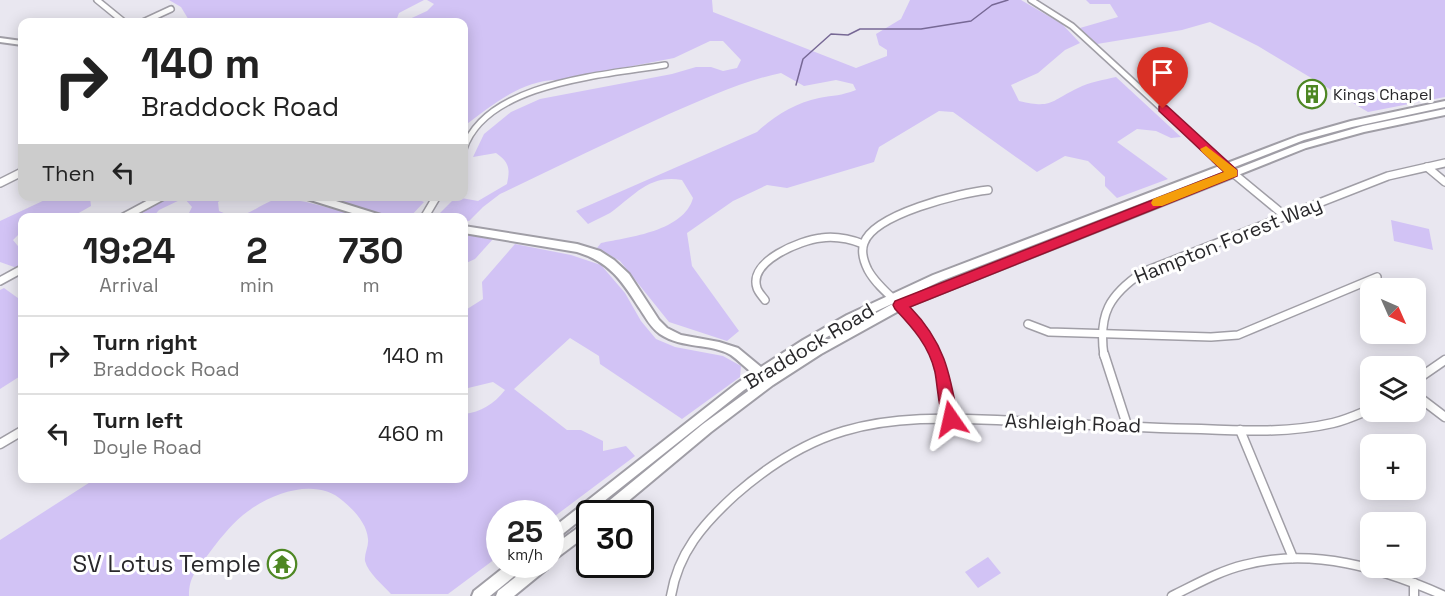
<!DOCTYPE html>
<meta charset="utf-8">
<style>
body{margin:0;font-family:"Space Grotesk",sans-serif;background:#f2f2f2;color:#222;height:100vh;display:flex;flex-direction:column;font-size:22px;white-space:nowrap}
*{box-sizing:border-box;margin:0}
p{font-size:20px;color:#767676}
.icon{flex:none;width:33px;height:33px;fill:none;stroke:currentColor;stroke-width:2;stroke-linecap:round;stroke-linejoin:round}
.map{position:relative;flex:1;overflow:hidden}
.drawer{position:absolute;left:18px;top:213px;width:450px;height:270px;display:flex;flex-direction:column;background:#fff;border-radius:12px;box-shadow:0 3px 15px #0003}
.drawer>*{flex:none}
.banner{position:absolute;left:18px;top:18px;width:450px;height:183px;border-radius:12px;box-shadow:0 3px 15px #0003;background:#fff;color:#222;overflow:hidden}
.needle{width:39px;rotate:135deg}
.buttons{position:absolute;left:1360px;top:278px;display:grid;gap:12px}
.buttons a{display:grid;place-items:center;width:66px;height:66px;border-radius:12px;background:#fff;box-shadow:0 3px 15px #0003;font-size:30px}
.speed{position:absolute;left:486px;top:500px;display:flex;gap:12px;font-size:30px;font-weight:700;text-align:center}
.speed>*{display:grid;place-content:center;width:78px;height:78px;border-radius:50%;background:#fff;box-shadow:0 3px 15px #0003;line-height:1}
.speed small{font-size:15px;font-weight:400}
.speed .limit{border:3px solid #111;border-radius:9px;background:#fff;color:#111}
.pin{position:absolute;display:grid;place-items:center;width:51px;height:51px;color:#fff;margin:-62px -26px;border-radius:50% 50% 50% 0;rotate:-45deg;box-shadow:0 0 6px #0007}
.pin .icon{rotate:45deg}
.me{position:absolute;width:66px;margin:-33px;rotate:349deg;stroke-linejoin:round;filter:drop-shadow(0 0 4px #0008)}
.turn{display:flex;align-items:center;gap:21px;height:126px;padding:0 24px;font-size:27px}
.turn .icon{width:78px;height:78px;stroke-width:2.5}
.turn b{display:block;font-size:42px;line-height:51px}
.then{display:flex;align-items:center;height:57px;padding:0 24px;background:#0003;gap:12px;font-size:22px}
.eta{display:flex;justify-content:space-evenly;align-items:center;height:102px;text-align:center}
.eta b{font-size:36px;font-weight:700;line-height:42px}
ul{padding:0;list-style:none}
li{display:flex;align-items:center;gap:18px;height:78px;padding:0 24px;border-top:2px solid #e0e0e0}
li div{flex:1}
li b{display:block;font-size:22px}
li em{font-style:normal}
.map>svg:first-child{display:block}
.green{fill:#d2c3f5}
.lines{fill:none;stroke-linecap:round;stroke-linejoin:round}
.stream{stroke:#776895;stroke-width:1.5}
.street-far2-casing{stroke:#a09ea6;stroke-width:8}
.street-far1-casing{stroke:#a09ea6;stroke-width:10}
.street-casing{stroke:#a09ea6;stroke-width:11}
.secondary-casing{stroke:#a09ea6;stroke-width:4}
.street-far2{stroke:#fff;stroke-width:5}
.street-far1{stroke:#fff;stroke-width:7}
.street{stroke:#fff;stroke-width:8}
.secondary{fill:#fff;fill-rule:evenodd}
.route{fill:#e11d48;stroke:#92132f;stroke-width:1.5}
.slow{fill:#f59e0b}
.labels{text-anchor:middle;stroke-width:6;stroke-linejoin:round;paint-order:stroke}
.far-poi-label{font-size:16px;fill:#29282b;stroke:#fff;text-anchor:start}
.street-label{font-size:20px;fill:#29282b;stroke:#fff}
.near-poi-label{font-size:24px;fill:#29282b;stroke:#fff;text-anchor:end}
</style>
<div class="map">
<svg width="1445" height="596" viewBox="0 0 1445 596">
<rect width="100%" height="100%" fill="#e9e7f0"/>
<g class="green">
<path d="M 169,0 L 424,0 L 399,13 L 396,21 L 402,22 C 377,22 368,13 342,22 L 190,22 L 181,7 Z"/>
<path d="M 427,0 L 712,0 L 713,12 L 856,68 L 887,56 L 887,50 L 879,45 L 876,34 L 901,19 L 910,0 L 1021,0 L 1062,24 L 1080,43 L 1065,50 L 1038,73 L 1011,85 L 1019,101 C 1053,109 1050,101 1078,88 C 1089,82 1103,80 1116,77 L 1181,137 L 1171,138 L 1156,131 L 1137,129 L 1117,142 L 1168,179 L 1117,198 L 1105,186 L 1105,177 L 1088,161 L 1065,156 L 1037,172 L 953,112 L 939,111 L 879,147 L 874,162 L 787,188 L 767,185 L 733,201 L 687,233 L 692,266 L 739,331 L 727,341 L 669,322 L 620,261 L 597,248 L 601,243 C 630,237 684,231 693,198 L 682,180 C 649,174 634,196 610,213 C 603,217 595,220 588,224 L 576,211 L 757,132 C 774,116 795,103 819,98 C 835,95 840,96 856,90 L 853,84 L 836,80 L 804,86 L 781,73 C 742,81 705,99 669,114 C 612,140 556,167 500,194 L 483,207 L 469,221 L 464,220 L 464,218 L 438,215 L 456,197 L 478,201 L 507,184 C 510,169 510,163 496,153 L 473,157 L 484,134 L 511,112 L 540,99 L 672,74 L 696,67 L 711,67 L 723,71 L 737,68 L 741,60 L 723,41 L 710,41 L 674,58 L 560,80 C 522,79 493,105 464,126 L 464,22 L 403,22 L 427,11 L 434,4 Z"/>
<path d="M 1086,0 L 1445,0 L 1445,97 L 1368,112 L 1258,46 L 1210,22 L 1182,30 L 1097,44 L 1080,28 L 1118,17 L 1110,4 L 1090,4 Z"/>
<path d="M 172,196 L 225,197 L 218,202 L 219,211 C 245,224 254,206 276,199 C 292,195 345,213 364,217 L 187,217 L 192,207 L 184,198 L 159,210 L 153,217 L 133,217 Z"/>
<path d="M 48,197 L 90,197 L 91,206 L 77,214 L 77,217 L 22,218 L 22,231 L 13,240 L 22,251 L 22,264 L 17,268 L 0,262 L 0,221 L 49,198 Z"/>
<path d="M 326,197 L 412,197 L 424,202 L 410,217 C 382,218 354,205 326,197 Z"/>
<path d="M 1391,220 L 1429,229 L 1433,250 L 1394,241 Z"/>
<path d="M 464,234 L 493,239 L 475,259 L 464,264 Z"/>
<path d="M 515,244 L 571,255 L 601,265 L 625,293 L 641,321 L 656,339 L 675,347 L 723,356 L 741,366 L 740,377 L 682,419 L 600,364 L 599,356 L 570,338 L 514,389 L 567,430 L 581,430 L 603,441 L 603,451 L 626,446 L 635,456 L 551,519 L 550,513 L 500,513 L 499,556 L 448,594 L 391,594 C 383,585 368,573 365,561 C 364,554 369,546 368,539 C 367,524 354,510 343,501 C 315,476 269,494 243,515 C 229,527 218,541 207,556 C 196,571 189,577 189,596 L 0,596 L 0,540 L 95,479 L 464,478 L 464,414 C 481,412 494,404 505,390 L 493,382 L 464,389 L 464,311 L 483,299 L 482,282 Z"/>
<path d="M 4,288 L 22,301 L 22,375 L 0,389 L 0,290 Z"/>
<path d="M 988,557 L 1001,573 L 978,588 L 965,572 Z"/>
</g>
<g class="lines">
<path class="stream" d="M 796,85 L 803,59 L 831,34 L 848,35 L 860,29 L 921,29 L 971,21 L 992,5 L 1008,0"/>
<g class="street-far2-casing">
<g id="street-far2">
<path d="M 97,0 L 124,22"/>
<path d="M 1031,0 L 1072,26 L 1218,160"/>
<path d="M 143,22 L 171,9"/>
<path d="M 464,149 C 486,82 606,75 665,65"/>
</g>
</g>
<g class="street-far1-casing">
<g id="street-far1">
<path d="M 1216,159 L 1285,216"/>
<path d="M 1427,167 L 1445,182"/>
<path d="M 0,183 L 22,172"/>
<path d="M 122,218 L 163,196"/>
<path d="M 424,218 L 437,196"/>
<path d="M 0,281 L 22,269"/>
<path d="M 765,300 C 763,297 758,292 757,288 C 748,261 801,240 821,238 C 835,236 850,239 863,244"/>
<path d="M 1028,324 L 1049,332 L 1211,337 L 1238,335 L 1377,277"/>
<path d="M 936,356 C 928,335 915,319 899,304 C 888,294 875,283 868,270 C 864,262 861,251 864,243 C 874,214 960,193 988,190"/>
<path d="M 1104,356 C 1098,314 1109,295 1143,272 L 1388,176 L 1445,163"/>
</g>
</g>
<g class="street-casing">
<g id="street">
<path d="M 936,354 L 951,419"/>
<path d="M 1104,354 L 1127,425"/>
<path d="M 1416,380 L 1445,360"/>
<path d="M 1416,395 L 1445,417"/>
<path d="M 1240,430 L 1293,558"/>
<path d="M 0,444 L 22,431"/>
<path d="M 1414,583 L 1414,596"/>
<path d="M 671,596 C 678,553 703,524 735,495 C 767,467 803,443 844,431 C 894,416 946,418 997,420 C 1065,423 1133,428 1201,429 C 1245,431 1290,433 1333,423 C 1346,420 1359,414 1371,409"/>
<path d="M 1172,596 C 1195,585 1219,571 1244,565 C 1313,547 1382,568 1445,596"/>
</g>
</g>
<g class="secondary-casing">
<g id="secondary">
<path d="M 0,38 L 22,41 L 22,45 L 0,42 Z"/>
<path d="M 1445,101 L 1445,107 L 1352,127 L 1304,140 L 941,281 L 855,321 L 811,346 L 768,374 L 769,376 L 813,348 L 896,302 L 1300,144 L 1363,126 L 1445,109 L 1445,115 L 1364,132 L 1306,148 L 904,308 L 821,354 L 773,385 L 711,432 L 614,513 L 598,513 L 599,509 L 703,424 L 762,381 L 760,380 L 744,390 L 550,544 L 550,530 L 736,384 L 752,373 C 745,367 738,360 731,355 C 711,343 682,349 660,334 C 651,328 646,318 640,309 C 622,281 610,262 577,252 L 464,233 L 464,226 L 577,244 L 600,251 L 614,260 L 629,274 L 659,320 L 667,328 L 681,335 L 719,342 L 738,348 L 761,367 L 803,340 L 847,315 L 933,275 L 1298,136 L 1351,121 Z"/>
<path d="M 303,196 L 320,196 L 384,216 L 386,218 L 368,218 L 304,198 Z"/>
<path d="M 590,519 L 590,533 L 550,563 L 550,548 Z"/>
<path d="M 508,564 L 525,564 L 523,569 L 490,596 L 472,596 L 474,591 Z"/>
<path d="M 532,564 L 549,564 L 547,569 L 514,596 L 496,596 L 498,591 Z"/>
</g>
</g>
<use href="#street-far2" class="street-far2"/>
<use href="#street-far1" class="street-far1"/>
<use href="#street" class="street"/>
<use href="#secondary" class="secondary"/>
</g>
<path class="route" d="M 1163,105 L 1167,106 L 1237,170 L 1237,176 L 910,307 C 944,342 950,372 958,419 L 956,423 L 951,425 L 945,423 C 938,408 938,389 935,372 C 929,346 913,328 895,309 L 893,305 L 895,301 L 1224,172 L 1159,111 L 1159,106 Z"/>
<path class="slow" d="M 1206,146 L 1237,170 L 1237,176 L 1162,206 L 1153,206 L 1151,203 L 1153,199 L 1224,172 L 1202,152 L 1200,149 Z"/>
<defs>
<g id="building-ring" transform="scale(1.5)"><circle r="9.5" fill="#fff" stroke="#4e8723" stroke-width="1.5"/><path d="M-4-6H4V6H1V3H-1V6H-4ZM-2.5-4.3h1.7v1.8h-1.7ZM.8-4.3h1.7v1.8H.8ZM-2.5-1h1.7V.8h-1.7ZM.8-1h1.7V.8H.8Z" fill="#4e8723"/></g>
<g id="temple-ring" transform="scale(1.5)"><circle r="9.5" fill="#fff" stroke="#4e8723" stroke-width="1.5"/><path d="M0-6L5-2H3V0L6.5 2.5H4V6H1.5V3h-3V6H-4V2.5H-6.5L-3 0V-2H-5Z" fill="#4e8723"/></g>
</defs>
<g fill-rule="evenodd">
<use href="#building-ring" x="1312" y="94"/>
<use href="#temple-ring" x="282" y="564"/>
</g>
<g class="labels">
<g class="far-poi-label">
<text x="1333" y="100">Kings Chapel</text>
</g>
<g class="street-label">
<text transform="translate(1228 240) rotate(-22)" y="7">Hampton Forest Way</text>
<text transform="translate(809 346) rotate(-31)" y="7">Braddock Road</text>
<text transform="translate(1073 423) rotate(2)" y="7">Ashleigh Road</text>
</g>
<g class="near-poi-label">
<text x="261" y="572">SV Lotus Temple</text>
</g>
</g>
</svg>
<div class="buttons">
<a><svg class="needle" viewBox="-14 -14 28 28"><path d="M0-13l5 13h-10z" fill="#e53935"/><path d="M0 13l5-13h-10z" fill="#767676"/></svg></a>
<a><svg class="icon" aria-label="layers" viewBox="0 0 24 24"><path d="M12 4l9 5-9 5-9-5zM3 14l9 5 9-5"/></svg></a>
<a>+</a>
<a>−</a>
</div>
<div class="speed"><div>25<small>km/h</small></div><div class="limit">30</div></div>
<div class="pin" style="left:1163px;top:109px;background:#d93025"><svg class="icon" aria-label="arrive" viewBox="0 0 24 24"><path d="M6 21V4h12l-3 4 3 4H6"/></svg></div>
<svg class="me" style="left:951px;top:419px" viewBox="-20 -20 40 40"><path d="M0-17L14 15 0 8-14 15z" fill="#e11d48" stroke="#fff" stroke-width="4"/></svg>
<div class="banner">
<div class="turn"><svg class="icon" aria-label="right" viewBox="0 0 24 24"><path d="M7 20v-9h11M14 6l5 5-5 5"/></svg><div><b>140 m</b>Braddock Road</div></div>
<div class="then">Then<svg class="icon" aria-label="left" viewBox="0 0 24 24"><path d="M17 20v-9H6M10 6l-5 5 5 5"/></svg></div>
</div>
<section class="drawer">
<div class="eta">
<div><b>19:24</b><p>Arrival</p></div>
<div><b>2</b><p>min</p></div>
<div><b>730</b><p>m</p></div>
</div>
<ul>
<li><svg class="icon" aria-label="right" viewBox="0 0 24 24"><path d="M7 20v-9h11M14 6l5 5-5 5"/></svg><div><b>Turn right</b><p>Braddock Road</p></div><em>140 m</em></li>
<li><svg class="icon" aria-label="left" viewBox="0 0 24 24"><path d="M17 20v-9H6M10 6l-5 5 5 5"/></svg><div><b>Turn left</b><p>Doyle Road</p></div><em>460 m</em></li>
</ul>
</section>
</div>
